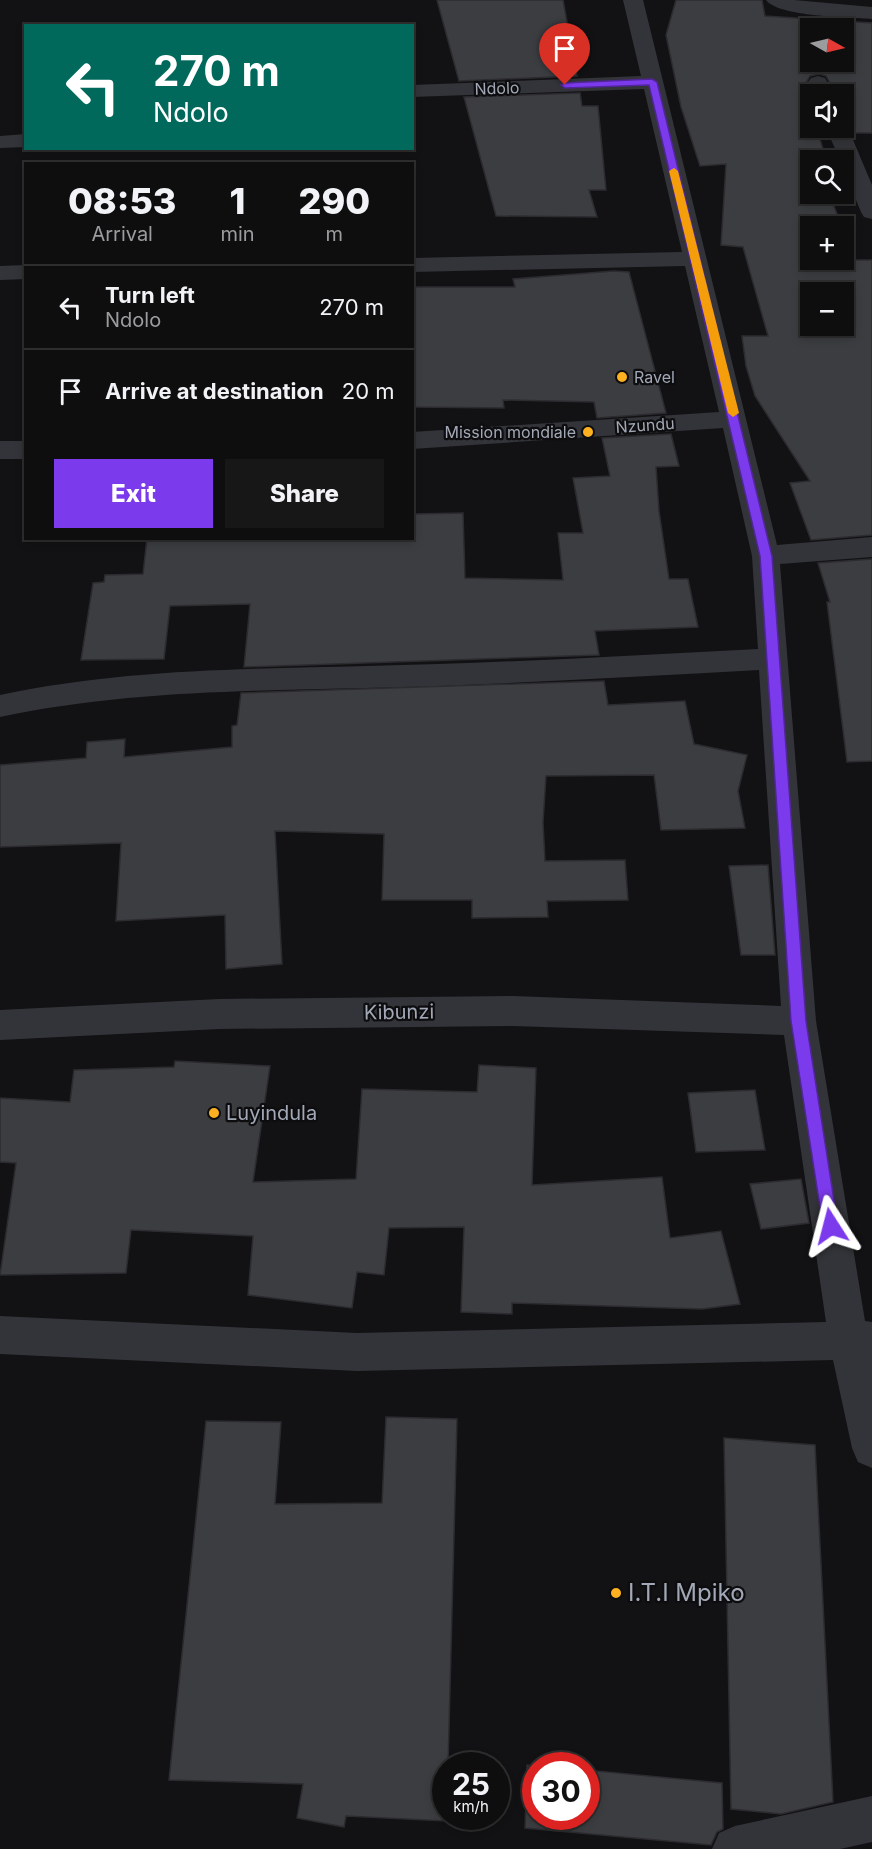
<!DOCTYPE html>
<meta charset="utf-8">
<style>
body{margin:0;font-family:Inter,sans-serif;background:#171718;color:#f1f3f6;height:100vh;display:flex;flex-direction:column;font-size:22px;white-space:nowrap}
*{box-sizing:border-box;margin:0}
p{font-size:20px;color:#9b9c9e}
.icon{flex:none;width:33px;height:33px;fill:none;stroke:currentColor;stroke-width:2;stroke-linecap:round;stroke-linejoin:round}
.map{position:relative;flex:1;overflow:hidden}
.sheet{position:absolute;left:24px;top:162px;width:390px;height:378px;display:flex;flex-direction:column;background:#0e0e0f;border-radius:0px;box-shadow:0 3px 9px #0003,0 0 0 2px #2e2e2f}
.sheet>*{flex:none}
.top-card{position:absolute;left:24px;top:24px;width:390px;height:126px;border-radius:0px;box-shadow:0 3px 9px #0003,0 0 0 2px #2e2e2f;background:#00695c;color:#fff;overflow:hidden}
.needle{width:39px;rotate:98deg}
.fabs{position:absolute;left:800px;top:18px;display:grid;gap:12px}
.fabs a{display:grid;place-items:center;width:54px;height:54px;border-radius:0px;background:#0e0e0f;box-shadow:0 3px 9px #0003,0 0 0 2px #2e2e2f;font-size:30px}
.speed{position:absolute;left:432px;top:1752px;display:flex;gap:12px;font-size:30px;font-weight:700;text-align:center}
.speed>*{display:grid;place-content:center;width:78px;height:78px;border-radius:50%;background:#0e0e0f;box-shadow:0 3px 9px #0003,0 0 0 2px #2e2e2f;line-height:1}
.speed small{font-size:15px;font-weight:400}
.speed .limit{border:9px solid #d22;background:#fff;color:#111}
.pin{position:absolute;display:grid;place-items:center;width:51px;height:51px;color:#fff;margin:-62px -26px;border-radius:50% 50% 50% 0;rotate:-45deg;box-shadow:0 0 6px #0007}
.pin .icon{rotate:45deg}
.me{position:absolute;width:66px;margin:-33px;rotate:351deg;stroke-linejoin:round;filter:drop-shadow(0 0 4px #0008)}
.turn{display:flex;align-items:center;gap:21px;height:126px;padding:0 30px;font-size:27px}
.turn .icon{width:78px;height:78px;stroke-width:2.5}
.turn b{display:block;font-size:42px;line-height:51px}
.eta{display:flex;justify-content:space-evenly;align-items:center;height:102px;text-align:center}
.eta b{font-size:36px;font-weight:800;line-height:42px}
.primary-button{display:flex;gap:12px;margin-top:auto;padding:12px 30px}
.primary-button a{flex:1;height:69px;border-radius:0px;background:#7c3aed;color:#fff;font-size:24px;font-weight:800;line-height:69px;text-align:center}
.primary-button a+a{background:#171718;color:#f1f3f6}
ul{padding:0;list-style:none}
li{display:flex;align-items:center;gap:18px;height:84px;padding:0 30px;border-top:2px solid #2e2e2f}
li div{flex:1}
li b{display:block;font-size:22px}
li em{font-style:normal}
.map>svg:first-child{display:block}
.building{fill:#3c3d41;stroke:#2c2c30;stroke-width:1.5;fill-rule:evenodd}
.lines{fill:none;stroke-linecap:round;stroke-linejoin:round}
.minor{fill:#333439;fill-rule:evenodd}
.route{fill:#7c3aed;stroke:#51269a;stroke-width:1.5}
.slow{fill:#f59e0b}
.poi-dot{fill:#feb120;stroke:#0d0d0f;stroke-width:2}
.labels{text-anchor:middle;stroke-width:4.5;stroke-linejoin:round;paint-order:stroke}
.far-street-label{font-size:16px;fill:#a2a8b5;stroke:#0d0d0f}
.far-poi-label{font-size:16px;fill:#a2a8b5;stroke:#0d0d0f;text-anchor:start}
.street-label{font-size:20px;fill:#a2a8b5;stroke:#0d0d0f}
.poi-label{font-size:20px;fill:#a2a8b5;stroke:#0d0d0f;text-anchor:start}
.near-poi-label{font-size:24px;fill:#a2a8b5;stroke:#0d0d0f;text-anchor:start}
</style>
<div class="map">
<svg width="872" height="1849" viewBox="0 0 872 1849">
<rect width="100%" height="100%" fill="#121214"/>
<g class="building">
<path d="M 437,0 L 563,0 L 577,76 L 459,81 Z"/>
<path d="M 676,0 L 762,0 L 765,16 L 872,23 L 872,133 L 852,133 L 843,121 L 843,94 L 836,94 L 826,76 L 819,74 L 810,76 L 806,83 L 812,94 L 810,128 L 824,128 L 826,133 L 818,133 L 825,155 L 814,155 L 816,160 L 810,160 L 810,194 L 829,194 L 842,226 L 810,226 L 810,260 L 843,260 L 843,229 L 855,260 L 872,260 L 872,535 L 811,540 L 790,483 L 810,481 L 755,396 L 746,366 L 742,336 L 768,336 L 743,247 L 721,245 L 726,164 L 700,166 L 681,107 L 666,35 ZM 810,28 L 843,28 L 843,62 L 810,62 ZM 810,292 L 843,292 L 843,326 L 810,326 Z"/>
<path d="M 580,93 L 582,106 L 598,106 L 606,190 L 589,190 L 597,217 L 496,216 L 464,97 Z"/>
<path d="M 614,271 L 629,272 L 666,413 L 597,418 L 594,402 L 503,400 L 504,408 L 412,407 L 412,287 L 515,287 L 513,279 Z"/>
<path d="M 671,434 L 679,466 L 656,467 L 659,511 L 669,579 L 688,579 L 698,627 L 595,631 L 599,655 L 244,667 L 250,604 L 170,606 L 164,659 L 81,660 L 93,583 L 104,582 L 105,575 L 143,574 L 147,538 L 297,538 L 296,541 L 412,538 L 412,514 L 463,513 L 465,578 L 563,580 L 558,533 L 583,533 L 573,478 L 610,476 L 602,438 Z"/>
<path d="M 872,559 L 872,761 L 847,762 L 827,602 L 830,602 L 818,563 Z"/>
<path d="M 604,681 L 608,705 L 685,701 L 694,744 L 747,755 L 738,791 L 745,828 L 661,830 L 654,775 L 546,776 L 543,822 L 545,861 L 625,860 L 628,900 L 547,901 L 548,917 L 472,918 L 472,900 L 382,900 L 384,834 L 275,831 L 282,964 L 226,969 L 225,915 L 116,921 L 121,843 L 0,847 L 0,765 L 86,758 L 87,742 L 125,739 L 124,757 L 232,747 L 232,726 L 237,725 L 241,693 Z"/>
<path d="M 768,865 L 775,955 L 741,955 L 729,866 Z"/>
<path d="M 175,1061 L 270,1066 L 253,1182 L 356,1179 L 362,1089 L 477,1092 L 479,1065 L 536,1068 L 532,1185 L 662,1177 L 670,1238 L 721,1231 L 740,1304 L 702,1309 L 512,1303 L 512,1314 L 461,1312 L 464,1227 L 389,1228 L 384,1275 L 357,1272 L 352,1308 L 248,1295 L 253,1236 L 131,1230 L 126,1273 L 0,1275 L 16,1163 L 0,1162 L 0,1098 L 70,1102 L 74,1070 L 174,1067 Z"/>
<path d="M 755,1090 L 765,1150 L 696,1152 L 688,1093 Z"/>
<path d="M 801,1179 L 809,1223 L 761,1229 L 750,1184 Z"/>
<path d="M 386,1417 L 457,1419 L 448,1766 L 446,1766 L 446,1821 L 346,1816 L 344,1827 L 297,1818 L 303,1784 L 169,1780 L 206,1421 L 281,1422 L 275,1504 L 382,1503 Z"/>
<path d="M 724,1438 L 815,1445 L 833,1802 L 781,1814 L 731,1809 Z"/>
<path d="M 527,1765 L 536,1766 L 536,1816 L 586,1816 L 586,1770 L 722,1783 L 723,1829 L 717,1832 L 711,1845 L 525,1828 Z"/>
</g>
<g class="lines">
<g class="minor">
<path d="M 623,0 L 643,0 L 777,545 L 872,537 L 872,557 L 780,564 L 816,1021 L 865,1321 L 872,1322 L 872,1468 L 858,1462 L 852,1448 L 833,1360 L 357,1371 L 0,1354 L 0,1316 L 357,1333 L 826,1322 L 784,1035 L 513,1026 L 219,1029 L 0,1040 L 0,1010 L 219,999 L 513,996 L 781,1006 L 759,670 C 628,677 497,685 365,688 C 242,691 121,691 0,717 L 0,695 C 122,669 243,669 367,666 C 497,663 628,656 758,649 L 752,556 L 723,428 L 412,449 L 412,432 L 719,412 L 685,266 L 412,272 L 412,258 L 682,252 L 644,89 L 412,97 L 412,85 L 641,76 Z"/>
<path d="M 766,0 L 794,0 L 872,7 L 872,19 C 850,17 778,17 766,0 Z"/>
<path d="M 818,76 L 825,78 L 834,94 L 814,94 L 808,82 L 811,78 Z"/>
<path d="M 843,123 L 848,128 L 872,185 L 872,219 L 864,217 L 861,212 L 843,169 L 843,160 L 840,160 L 826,128 L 843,128 Z"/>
<path d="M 26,134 L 26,147 L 0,148 L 0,136 Z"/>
<path d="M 26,265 L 26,279 L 0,280 L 0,266 Z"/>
<rect x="0" y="441" width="26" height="18"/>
<path d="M 872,1796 L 872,1842 L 840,1849 L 712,1849 L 719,1833 L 735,1826 Z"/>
</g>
</g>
<path class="route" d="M 652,79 L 657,82 L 772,556 L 806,1021 L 838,1226 L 836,1231 L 831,1233 L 825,1231 L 823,1226 L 791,1021 L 760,556 L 649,85 L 565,88 L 561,85 L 565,83 Z"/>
<path class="slow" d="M 674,168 L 678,171 L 739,413 L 733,417 L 728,413 L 669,171 Z"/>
<g class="poi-dot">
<circle cx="622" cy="377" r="6"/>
<circle cx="588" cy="432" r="6"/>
<circle cx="214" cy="1113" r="6"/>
<circle cx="616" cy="1593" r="6"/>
</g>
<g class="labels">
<g class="far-street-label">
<text transform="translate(497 88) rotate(-2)" y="6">Ndolo</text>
<text transform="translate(645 425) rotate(-4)" y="6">Nzundu</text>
</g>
<g class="far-poi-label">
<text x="634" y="383">Ravel</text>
<text x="576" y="438" text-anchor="end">Mission mondiale</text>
</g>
<g class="street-label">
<text transform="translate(399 1012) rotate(-1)" y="7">Kibunzi</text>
</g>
<g class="poi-label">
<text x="226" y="1120">Luyindula</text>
</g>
<g class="near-poi-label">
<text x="628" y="1601">I.T.I Mpiko</text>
</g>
</g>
</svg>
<div class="fabs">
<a><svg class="needle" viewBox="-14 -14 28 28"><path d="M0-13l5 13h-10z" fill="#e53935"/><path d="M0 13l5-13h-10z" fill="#9b9c9e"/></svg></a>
<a><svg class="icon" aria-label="sound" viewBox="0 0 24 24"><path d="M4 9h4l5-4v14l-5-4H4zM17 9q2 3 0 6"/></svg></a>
<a><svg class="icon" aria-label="search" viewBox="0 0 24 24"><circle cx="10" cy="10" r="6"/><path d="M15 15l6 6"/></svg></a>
<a>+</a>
<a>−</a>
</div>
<div class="speed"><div>25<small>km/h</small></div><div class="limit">30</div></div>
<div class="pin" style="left:565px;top:85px;background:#d93025"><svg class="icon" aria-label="arrive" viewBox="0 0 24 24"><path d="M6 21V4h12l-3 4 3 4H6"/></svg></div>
<svg class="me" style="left:831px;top:1226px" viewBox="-20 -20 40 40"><path d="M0-17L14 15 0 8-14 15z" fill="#7c3aed" stroke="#fff" stroke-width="4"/></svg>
<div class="top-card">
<div class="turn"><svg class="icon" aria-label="left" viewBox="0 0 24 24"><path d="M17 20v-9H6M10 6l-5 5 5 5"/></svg><div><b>270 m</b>Ndolo</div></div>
</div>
<section class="sheet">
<div class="eta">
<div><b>08:53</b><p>Arrival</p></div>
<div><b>1</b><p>min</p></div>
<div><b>290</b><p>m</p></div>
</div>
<ul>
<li><svg class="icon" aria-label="left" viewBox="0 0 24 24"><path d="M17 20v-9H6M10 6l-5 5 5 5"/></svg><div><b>Turn left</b><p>Ndolo</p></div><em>270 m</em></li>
<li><svg class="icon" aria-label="arrive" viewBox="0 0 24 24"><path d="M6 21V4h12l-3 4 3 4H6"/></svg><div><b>Arrive at destination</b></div><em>20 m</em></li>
</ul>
<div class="primary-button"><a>Exit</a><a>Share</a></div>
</section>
</div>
